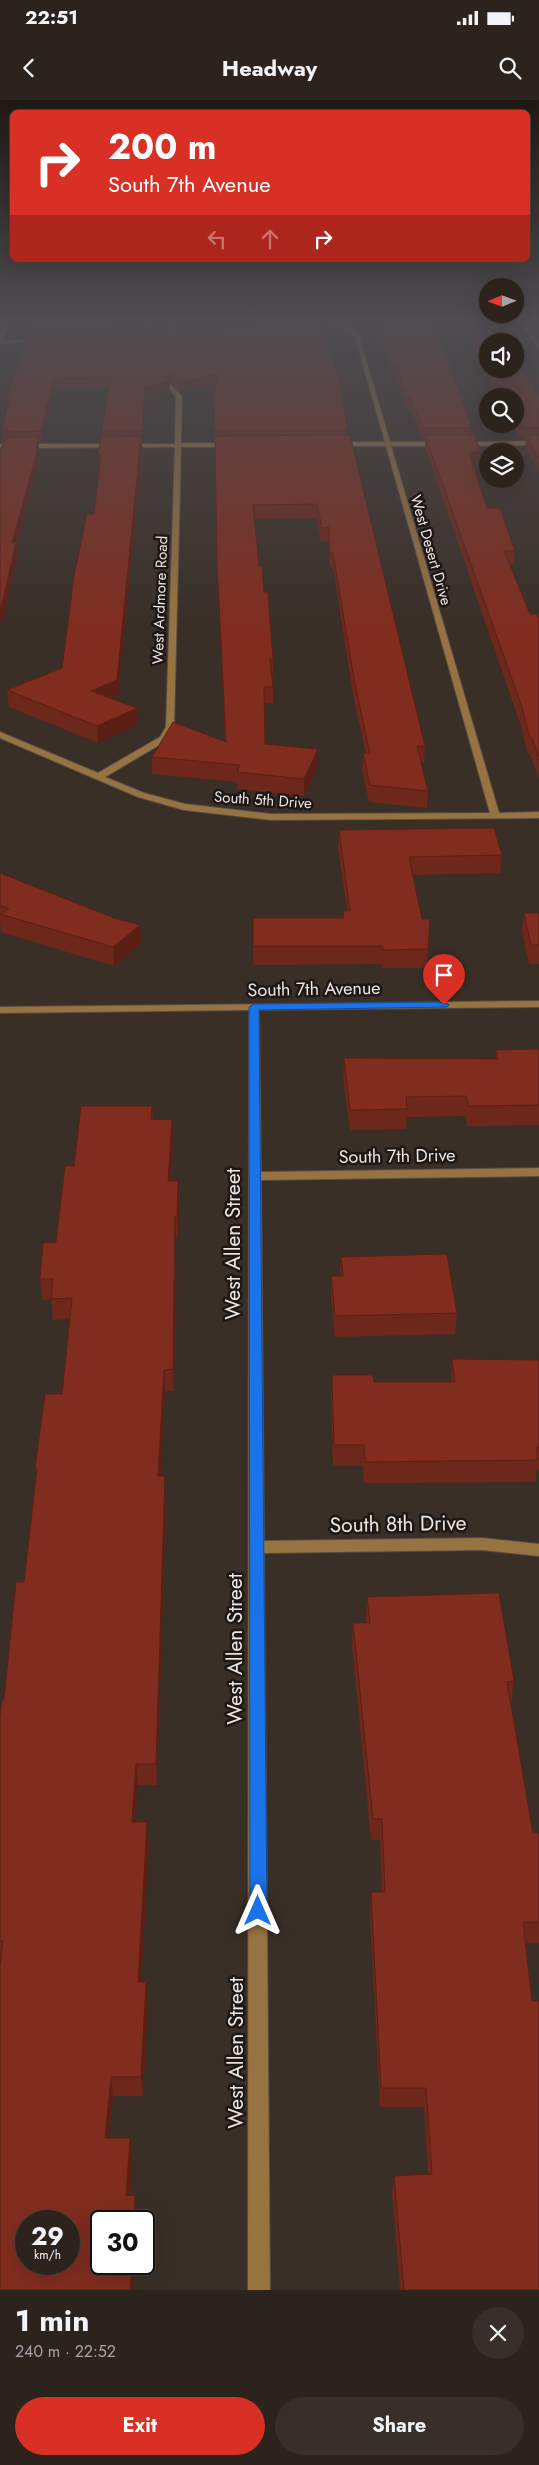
<!DOCTYPE html>
<meta charset="utf-8">
<style>
body{margin:0;font-family:Jost,sans-serif;background:#382f2a;color:#f1f3f6;height:100vh;display:flex;flex-direction:column;font-size:19px;white-space:nowrap}
*{box-sizing:border-box;margin:0}
p{font-size:16px;color:#a6a4a4}
.icon{flex:none;width:28px;height:28px;fill:none;stroke:currentColor;stroke-width:2;stroke-linecap:round;stroke-linejoin:round}
.map{position:relative;height:2190px;overflow:hidden}
.sheet{display:flex;flex-direction:column;background:#2c231d;flex:1}
.sheet>*{flex:none}
.guide{position:absolute;left:10px;top:10px;width:520px;height:152px;border-radius:8px;box-shadow:0 5px 20px #0002,0 0 0 1px #48403b;background:#d93025;color:#fff;overflow:hidden}
.needle{width:32px;rotate:269deg}
.controls{position:absolute;left:479px;top:178px;display:grid;gap:10px}
.controls a{display:grid;place-items:center;width:45px;height:45px;border-radius:50%;background:#2c231d;box-shadow:0 5px 20px #0002,0 0 0 1px #48403b;font-size:25px}
.speed{position:absolute;left:15px;top:2110px;display:flex;gap:10px;font-size:25px;font-weight:700;text-align:center}
.speed>*{display:grid;place-content:center;width:65px;height:65px;border-radius:50%;background:#2c231d;box-shadow:0 5px 20px #0002,0 0 0 1px #48403b;line-height:1}
.speed small{font-size:12px;font-weight:400}
.speed .limit{border:2px solid #111;border-radius:8px;background:#fff;color:#111}
.pin{position:absolute;display:grid;place-items:center;width:42px;height:42px;color:#fff;margin:-51px -21px;border-radius:50% 50% 50% 0;rotate:-45deg;box-shadow:0 0 5px #0007}
.pin .icon{rotate:45deg}
.me{position:absolute;width:55px;margin:-28px;rotate:0deg;stroke-linejoin:round;filter:drop-shadow(0 0 4px #0008)}
.turn{display:flex;align-items:center;gap:18px;height:105px;padding:0 15px;font-size:22px}
.turn .icon{width:65px;height:65px;stroke-width:2.5}
.turn b{display:block;font-size:35px;line-height:42px}
.lanes{display:flex;align-items:center;height:48px;padding:0 15px;background:#0003;justify-content:center;gap:25px;direction:ltr}
.lanes .off{opacity:.35}
.round{display:grid;place-items:center;flex:none;width:52px;height:52px;border-radius:26px;background:#382f2a}
.head{display:flex;align-items:center;justify-content:space-between;height:85px;padding:0 15px}
h1{font-size:30px;font-weight:700;line-height:38px}
.button{display:flex;gap:10px;margin-top:auto;padding:10px 15px}
.button a{flex:1;height:58px;border-radius:30px;background:#d93025;color:#fff;font-size:20px;font-weight:700;line-height:58px;text-align:center}
.button a+a{background:#382f2a;color:#f1f3f6}
.status{display:flex;justify-content:space-between;align-items:center;height:35px;padding:0 25px;background:#2c231d;direction:ltr}
.status svg{height:14px;fill:currentColor}
header{display:flex;justify-content:space-between;align-items:center;height:65px;padding:0 15px;background:#2c231d;font-size:22px;font-weight:700}
.map>svg:first-child{display:block}
.lines{fill:none;stroke-linecap:round;stroke-linejoin:round}
.minor-casing{stroke:#574c45;stroke-width:2}
.minor{fill:#977342;fill-rule:evenodd}
.wall{fill:#6e271b}
.shaded-wall{fill:#5a2016}
.building{fill:#802d1f;stroke:#5a2016;fill-rule:evenodd}
.route{fill:#1a73e8;stroke:#114b97}
.labels{text-anchor:middle;stroke-width:5;stroke-linejoin:round;paint-order:stroke}
.far-street-label{font-size:15px;fill:#ede6e1;stroke:#1d1815}
.street-label{font-size:18px;fill:#ede6e1;stroke:#1d1815}
.near-street-label{font-size:21px;fill:#ede6e1;stroke:#1d1815}
</style>
<div class="status"><b>22:51</b><svg viewBox="0 0 49 12"><path d="M0 12V9h3v3zM5 12V6h3v6zM10 12V3h3v9zM15 12V0h3v12zM26 1h20v11H26zM47 4h2v5h-2z"/></svg></div>
<header><svg class="icon" aria-label="back" viewBox="0 0 24 24"><path d="M15 5l-7 7 7 7"/></svg>Headway<svg class="icon" aria-label="search" viewBox="0 0 24 24"><circle cx="10" cy="10" r="6"/><path d="M15 15l6 6"/></svg></header>
<div class="map">
<svg width="539" height="2190" viewBox="0 0 539 2190">
<rect width="100%" height="100%" fill="#3a2f27"/>
<g class="lines">
<g class="minor-casing">
<g id="minor">
<path d="M 6,219 L 10,219 L 2,241 L 44,240 L 0,244 L 0,234 Z"/>
<path d="M 171,219 L 175,219 L 174,238 L 172,239 L 170,238 Z"/>
<path d="M 313,219 L 344,225 L 359,236 L 390,342 L 440,342 L 443,344 L 440,346 L 391,346 L 499,713 L 539,712 L 539,718 L 271,720 L 184,710 L 138,697 L 0,638 L 0,632 L 98,673 L 160,637 L 166,627 L 175,347 L 0,348 L 0,344 L 175,344 L 176,297 L 168,287 L 171,285 L 182,297 L 181,343 L 232,343 L 235,345 L 232,347 L 181,347 L 174,627 L 166,641 L 105,677 L 144,693 L 185,704 L 271,714 L 490,713 L 386,346 L 335,346 L 332,344 L 335,342 L 385,342 L 355,237 L 340,227 Z"/>
<path d="M 518,219 L 522,219 L 539,244 L 539,249 Z"/>
<path d="M 539,341 L 539,345 L 462,346 L 459,344 L 462,342 Z"/>
<path d="M 539,901 L 539,907 L 259,910 L 261,1072 L 539,1068 L 539,1076 L 261,1080 L 264,1441 L 482,1438 L 539,1444 L 539,1456 L 482,1450 L 264,1453 L 270,2190 L 248,2190 L 249,910 L 0,913 L 0,907 Z"/>
</g>
</g>
<use href="#minor" class="minor"/>
</g>
<g class="wall">
<path d="M 34,219 L 171,219 L 169,231 L 348,330 L 348,335 L 425,646 L 424,662 L 421,662 L 428,691 L 427,708 L 369,702 L 362,670 L 363,653 L 366,654 L 353,595 L 333,467 L 330,467 L 329,441 L 321,442 L 317,418 L 254,419 L 259,466 L 264,492 L 273,559 L 273,574 L 272,574 L 273,587 L 273,603 L 265,603 L 265,644 L 318,649 L 318,666 L 304,696 L 237,689 L 237,682 L 152,674 L 152,657 L 225,642 L 218,478 L 215,341 L 214,310 L 216,284 L 179,291 L 171,283 L 169,284 L 170,292 L 145,296 L 142,341 L 142,349 L 118,596 L 111,599 L 137,608 L 137,625 L 98,643 L 9,607 L 7,590 L 62,568 L 94,414 L 99,367 L 98,354 L 102,337 L 102,331 L 108,288 L 55,288 L 41,342 L 39,342 L 39,360 L 17,444 L 18,456 L 3,520 L 0,521 L 0,353 L 4,339 L 3,339 L 2,328 L 8,308 L 7,308 L 6,298 L 31,236 L 31,230 Z"/>
<path d="M 374,219 L 434,219 L 472,328 L 471,335 L 479,363 L 473,364 L 487,408 L 515,451 L 514,465 L 510,465 L 530,514 L 539,518 L 539,678 L 530,654 L 528,654 L 520,623 L 425,348 L 425,340 L 422,340 L 411,310 L 407,310 L 395,275 L 392,275 Z"/>
<path d="M 455,219 L 494,219 L 488,241 L 488,269 L 515,269 L 539,297 L 539,372 L 525,347 L 526,339 L 521,339 L 512,324 L 515,324 L 515,296 L 497,296 Z"/>
<path d="M 339,730 L 502,755 L 500,773 L 413,775 L 422,819 L 430,819 L 427,868 L 382,868 L 381,864 L 253,865 L 253,846 L 343,818 L 343,811 L 347,811 L 338,748 Z"/>
<path d="M 0,773 L 114,818 L 140,825 L 141,843 L 114,866 L 1,832 L 0,822 Z"/>
<path d="M 524,813 L 539,813 L 539,864 L 529,864 L 522,831 Z"/>
<path d="M 539,949 L 539,1025 L 467,1026 L 465,1016 L 407,1017 L 406,1029 L 350,1030 L 343,978 L 344,958 L 495,959 L 496,950 Z"/>
<path d="M 152,1006 L 153,1019 L 172,1020 L 173,1040 L 171,1081 L 179,1102 L 178,1137 L 176,1137 L 174,1291 L 165,1291 L 160,1376 L 166,1398 L 157,1685 L 138,1685 L 135,1722 L 149,1743 L 141,1882 L 146,1882 L 148,1902 L 143,1996 L 113,1996 L 109,2038 L 132,2057 L 130,2096 L 137,2114 L 101,2164 L 135,2164 L 133,2190 L 0,2190 L 0,1616 L 4,1599 L 24,1482 L 36,1377 L 35,1368 L 62,1294 L 70,1219 L 53,1220 L 51,1199 L 42,1200 L 40,1179 L 56,1142 L 74,1066 Z"/>
<path d="M 341,1157 L 457,1213 L 455,1234 L 335,1237 L 331,1197 L 331,1176 L 340,1176 Z"/>
<path d="M 452,1259 L 539,1260 L 539,1370 L 537,1369 L 535,1382 L 364,1383 L 363,1366 L 333,1366 L 331,1296 L 332,1275 L 374,1282 L 451,1282 Z"/>
<path d="M 367,1497 L 514,1581 L 511,1603 L 533,1733 L 539,1733 L 539,1843 L 525,1843 L 539,2190 L 400,2190 L 392,2094 L 394,2076 L 428,2074 L 424,2007 L 380,2007 L 370,1812 L 371,1792 L 382,1792 L 380,1740 L 371,1740 L 352,1545 L 353,1523 L 366,1523 L 366,1518 Z"/>
</g>
<g class="shaded-wall">
<path d="M 169,219 L 171,219 L 168,234 L 168,226 Z"/>
<path d="M 265,219 L 308,219 L 177,234 L 177,226 Z"/>
<path d="M 171,274 L 171,283 L 169,284 L 170,292 L 145,296 L 142,341 L 142,331 L 145,286 L 166,277 Z"/>
<path d="M 218,274 L 218,284 L 179,291 L 178,281 Z"/>
<path d="M 54,279 L 55,288 L 41,342 L 41,331 Z"/>
<path d="M 141,336 L 142,349 L 118,596 L 92,607 L 91,591 Z"/>
<path d="M 38,337 L 39,360 L 17,444 L 18,456 L 3,520 L 0,521 L 0,506 L 12,443 Z"/>
<path d="M 480,351 L 479,363 L 469,365 L 469,353 Z"/>
<path d="M 137,608 L 137,625 L 98,643 L 97,626 Z"/>
<path d="M 318,649 L 318,666 L 304,696 L 304,679 Z"/>
<path d="M 140,825 L 141,843 L 114,866 L 113,847 Z"/>
<path d="M 172,1020 L 173,1040 L 169,1102 L 168,1081 Z"/>
<path d="M 178,1081 L 179,1102 L 178,1137 L 177,1116 Z"/>
<path d="M 175,1116 L 176,1137 L 174,1291 L 173,1269 Z"/>
<path d="M 164,1270 L 165,1291 L 159,1398 L 158,1376 Z"/>
<path d="M 165,1376 L 166,1398 L 157,1685 L 156,1664 Z"/>
<path d="M 136,1664 L 138,1685 L 134,1743 L 132,1722 Z"/>
<path d="M 147,1722 L 149,1743 L 140,1902 L 138,1882 Z"/>
<path d="M 146,1882 L 148,1902 L 143,1996 L 141,1977 Z"/>
<path d="M 111,1977 L 113,1996 L 107,2057 L 105,2038 Z"/>
<path d="M 130,2038 L 132,2057 L 129,2114 L 126,2096 Z"/>
<path d="M 135,2095 L 137,2114 L 137,2121 L 134,2121 Z"/>
<path d="M 132,2164 L 135,2164 L 133,2190 L 130,2190 Z"/>
</g>
<g class="building">
<path d="M 34,219 L 169,219 L 168,226 L 31,230 Z"/>
<path d="M 177,219 L 265,219 L 177,226 Z"/>
<path d="M 290,219 L 321,219 L 341,288 L 348,330 L 215,331 L 213,300 L 218,274 L 178,281 L 171,274 L 166,277 L 169,282 L 145,286 L 142,331 L 102,331 L 110,278 L 54,279 L 41,331 L 7,332 L 8,328 L 2,328 L 10,298 L 6,298 L 29,236 L 207,230 L 265,224 Z"/>
<path d="M 378,219 L 434,219 L 472,328 L 423,328 L 411,298 L 407,298 L 395,264 L 392,264 Z"/>
<path d="M 462,219 L 494,219 L 507,241 L 488,241 L 488,266 Z"/>
<path d="M 515,255 L 539,297 L 539,328 L 522,327 L 515,315 L 515,296 L 505,296 L 489,269 L 515,269 Z"/>
<path d="M 539,334 L 539,358 L 526,335 Z"/>
<path d="M 350,335 L 425,646 L 417,646 L 428,691 L 370,685 L 363,653 L 370,654 L 354,579 L 333,453 L 330,453 L 329,427 L 322,428 L 317,404 L 253,405 L 259,466 L 262,466 L 264,492 L 268,492 L 273,559 L 270,559 L 273,587 L 264,587 L 265,644 L 318,649 L 304,679 L 237,672 L 240,665 L 152,657 L 173,622 L 226,642 L 217,463 L 215,336 Z"/>
<path d="M 425,335 L 475,335 L 480,351 L 469,353 L 487,408 L 500,408 L 515,451 L 504,451 L 530,514 L 537,514 L 539,518 L 539,657 L 532,638 L 530,638 L 522,607 Z"/>
<path d="M 141,336 L 117,580 L 91,591 L 137,608 L 97,626 L 7,590 L 62,568 L 74,476 L 87,414 L 94,414 L 101,355 L 98,354 L 101,337 Z"/>
<path d="M 38,337 L 36,348 L 38,348 L 12,443 L 16,442 L 2,505 L 0,506 L 0,353 L 5,338 Z"/>
<path d="M 494,728 L 502,755 L 409,757 L 422,819 L 430,819 L 428,849 L 383,850 L 382,846 L 253,846 L 253,818 L 344,818 L 343,811 L 350,811 L 339,730 Z"/>
<path d="M 0,773 L 114,818 L 140,825 L 113,847 L 0,814 L 9,809 L 0,805 Z"/>
<path d="M 524,813 L 539,813 L 539,845 L 531,845 Z"/>
<path d="M 539,949 L 539,1005 L 469,1006 L 466,996 L 406,997 L 407,1009 L 350,1010 L 344,958 L 498,959 L 496,950 Z"/>
<path d="M 81,1006 L 152,1006 L 151,1019 L 172,1020 L 168,1081 L 178,1081 L 177,1116 L 175,1116 L 173,1269 L 164,1270 L 158,1376 L 165,1376 L 156,1664 L 136,1664 L 132,1722 L 147,1722 L 138,1882 L 146,1882 L 141,1977 L 111,1977 L 105,2038 L 130,2038 L 126,2096 L 135,2095 L 134,2121 L 101,2121 L 101,2164 L 132,2164 L 130,2190 L 0,2190 L 0,1865 L 3,1841 L 0,1841 L 0,1616 L 2,1600 L 4,1599 L 16,1482 L 24,1482 L 37,1368 L 35,1368 L 45,1294 L 62,1294 L 72,1198 L 51,1199 L 53,1179 L 40,1179 L 43,1143 L 56,1142 L 65,1066 L 74,1066 ZM 26,2121 L 69,2121 L 69,2164 L 26,2164 Z"/>
<path d="M 447,1154 L 457,1213 L 335,1216 L 331,1176 L 343,1176 L 341,1157 Z"/>
<path d="M 452,1259 L 539,1260 L 539,1348 L 536,1347 L 538,1360 L 365,1362 L 364,1345 L 334,1345 L 332,1275 L 373,1275 L 374,1282 L 455,1282 Z"/>
<path d="M 499,1493 L 514,1581 L 507,1582 L 533,1733 L 539,1733 L 539,1822 L 523,1822 L 532,1901 L 539,1901 L 539,2190 L 404,2190 L 394,2076 L 432,2074 L 426,1988 L 381,1988 L 371,1792 L 385,1792 L 382,1719 L 373,1719 L 353,1523 L 370,1523 L 367,1497 Z"/>
</g>
<linearGradient id="sky" x2="0" y2="1"><stop stop-color="#201a15"/><stop offset="0.42" stop-color="#4f4d52"/><stop offset="1" stop-color="#4f4d52" stop-opacity="0"/></linearGradient>
<rect width="539" height="526" fill="url(#sky)"/>
<path class="route" d="M 444,902 L 449,905 L 447,907 L 259,910 L 267,1811 L 265,1817 L 258,1819 L 252,1817 L 250,1811 L 249,907 L 254,904 Z"/>
<g class="labels">
<g class="far-street-label">
<text transform="translate(431 450) rotate(74)" y="5">West Desert Drive</text>
<text transform="translate(160 500) rotate(-88)" y="5">West Ardmore Road</text>
<text transform="translate(263 700) rotate(4)" y="5">South 5th Drive</text>
</g>
<g class="street-label">
<text transform="translate(314 889) rotate(-1)" y="6">South 7th Avenue</text>
<text transform="translate(397 1056) rotate(-1)" y="6">South 7th Drive</text>
</g>
<g class="near-street-label">
<text transform="translate(233 1144) rotate(-90)" y="7">West Allen Street</text>
<text transform="translate(398 1424) rotate(-1)" y="7">South 8th Drive</text>
<text transform="translate(235 1549) rotate(-90)" y="7">West Allen Street</text>
<text transform="translate(236 1953) rotate(-90)" y="7">West Allen Street</text>
</g>
</g>
</svg>
<div class="controls">
<a><svg class="needle" viewBox="-14 -14 28 28"><path d="M0-13l5 13h-10z" fill="#e53935"/><path d="M0 13l5-13h-10z" fill="#a6a4a4"/></svg></a>
<a><svg class="icon" aria-label="sound" viewBox="0 0 24 24"><path d="M4 9h4l5-4v14l-5-4H4zM17 9q2 3 0 6"/></svg></a>
<a><svg class="icon" aria-label="search" viewBox="0 0 24 24"><circle cx="10" cy="10" r="6"/><path d="M15 15l6 6"/></svg></a>
<a><svg class="icon" aria-label="layers" viewBox="0 0 24 24"><path d="M12 4l9 5-9 5-9-5zM3 14l9 5 9-5"/></svg></a>
</div>
<div class="speed"><div>29<small>km/h</small></div><div class="limit">30</div></div>
<div class="pin" style="left:444px;top:905px;background:#d93025"><svg class="icon" aria-label="arrive" viewBox="0 0 24 24"><path d="M6 21V4h12l-3 4 3 4H6"/></svg></div>
<svg class="me" style="left:258px;top:1811px" viewBox="-20 -20 40 40"><path d="M0-17L14 15 0 8-14 15z" fill="#1a73e8" stroke="#fff" stroke-width="4"/></svg>
<div class="guide">
<div class="turn"><svg class="icon" aria-label="right" viewBox="0 0 24 24"><path d="M7 20v-9h11M14 6l5 5-5 5"/></svg><div><b>200 m</b>South 7th Avenue</div></div>
<div class="lanes"><svg class="icon off" aria-label="left" viewBox="0 0 24 24"><path d="M17 20v-9H6M10 6l-5 5 5 5"/></svg><svg class="icon off" aria-label="ahead" viewBox="0 0 24 24"><path d="M12 20V5M6 11l6-6 6 6"/></svg><svg class="icon" aria-label="right" viewBox="0 0 24 24"><path d="M7 20v-9h11M14 6l5 5-5 5"/></svg></div>
</div>
</div>
<section class="sheet">
<div class="head"><div><h1>1 min</h1><p>240 m · 22:52</p></div><a class="round"><svg class="icon" aria-label="close" viewBox="0 0 24 24"><path d="M6 6l12 12M18 6L6 18"/></svg></a></div>
<div class="button"><a>Exit</a><a>Share</a></div>
</section>
